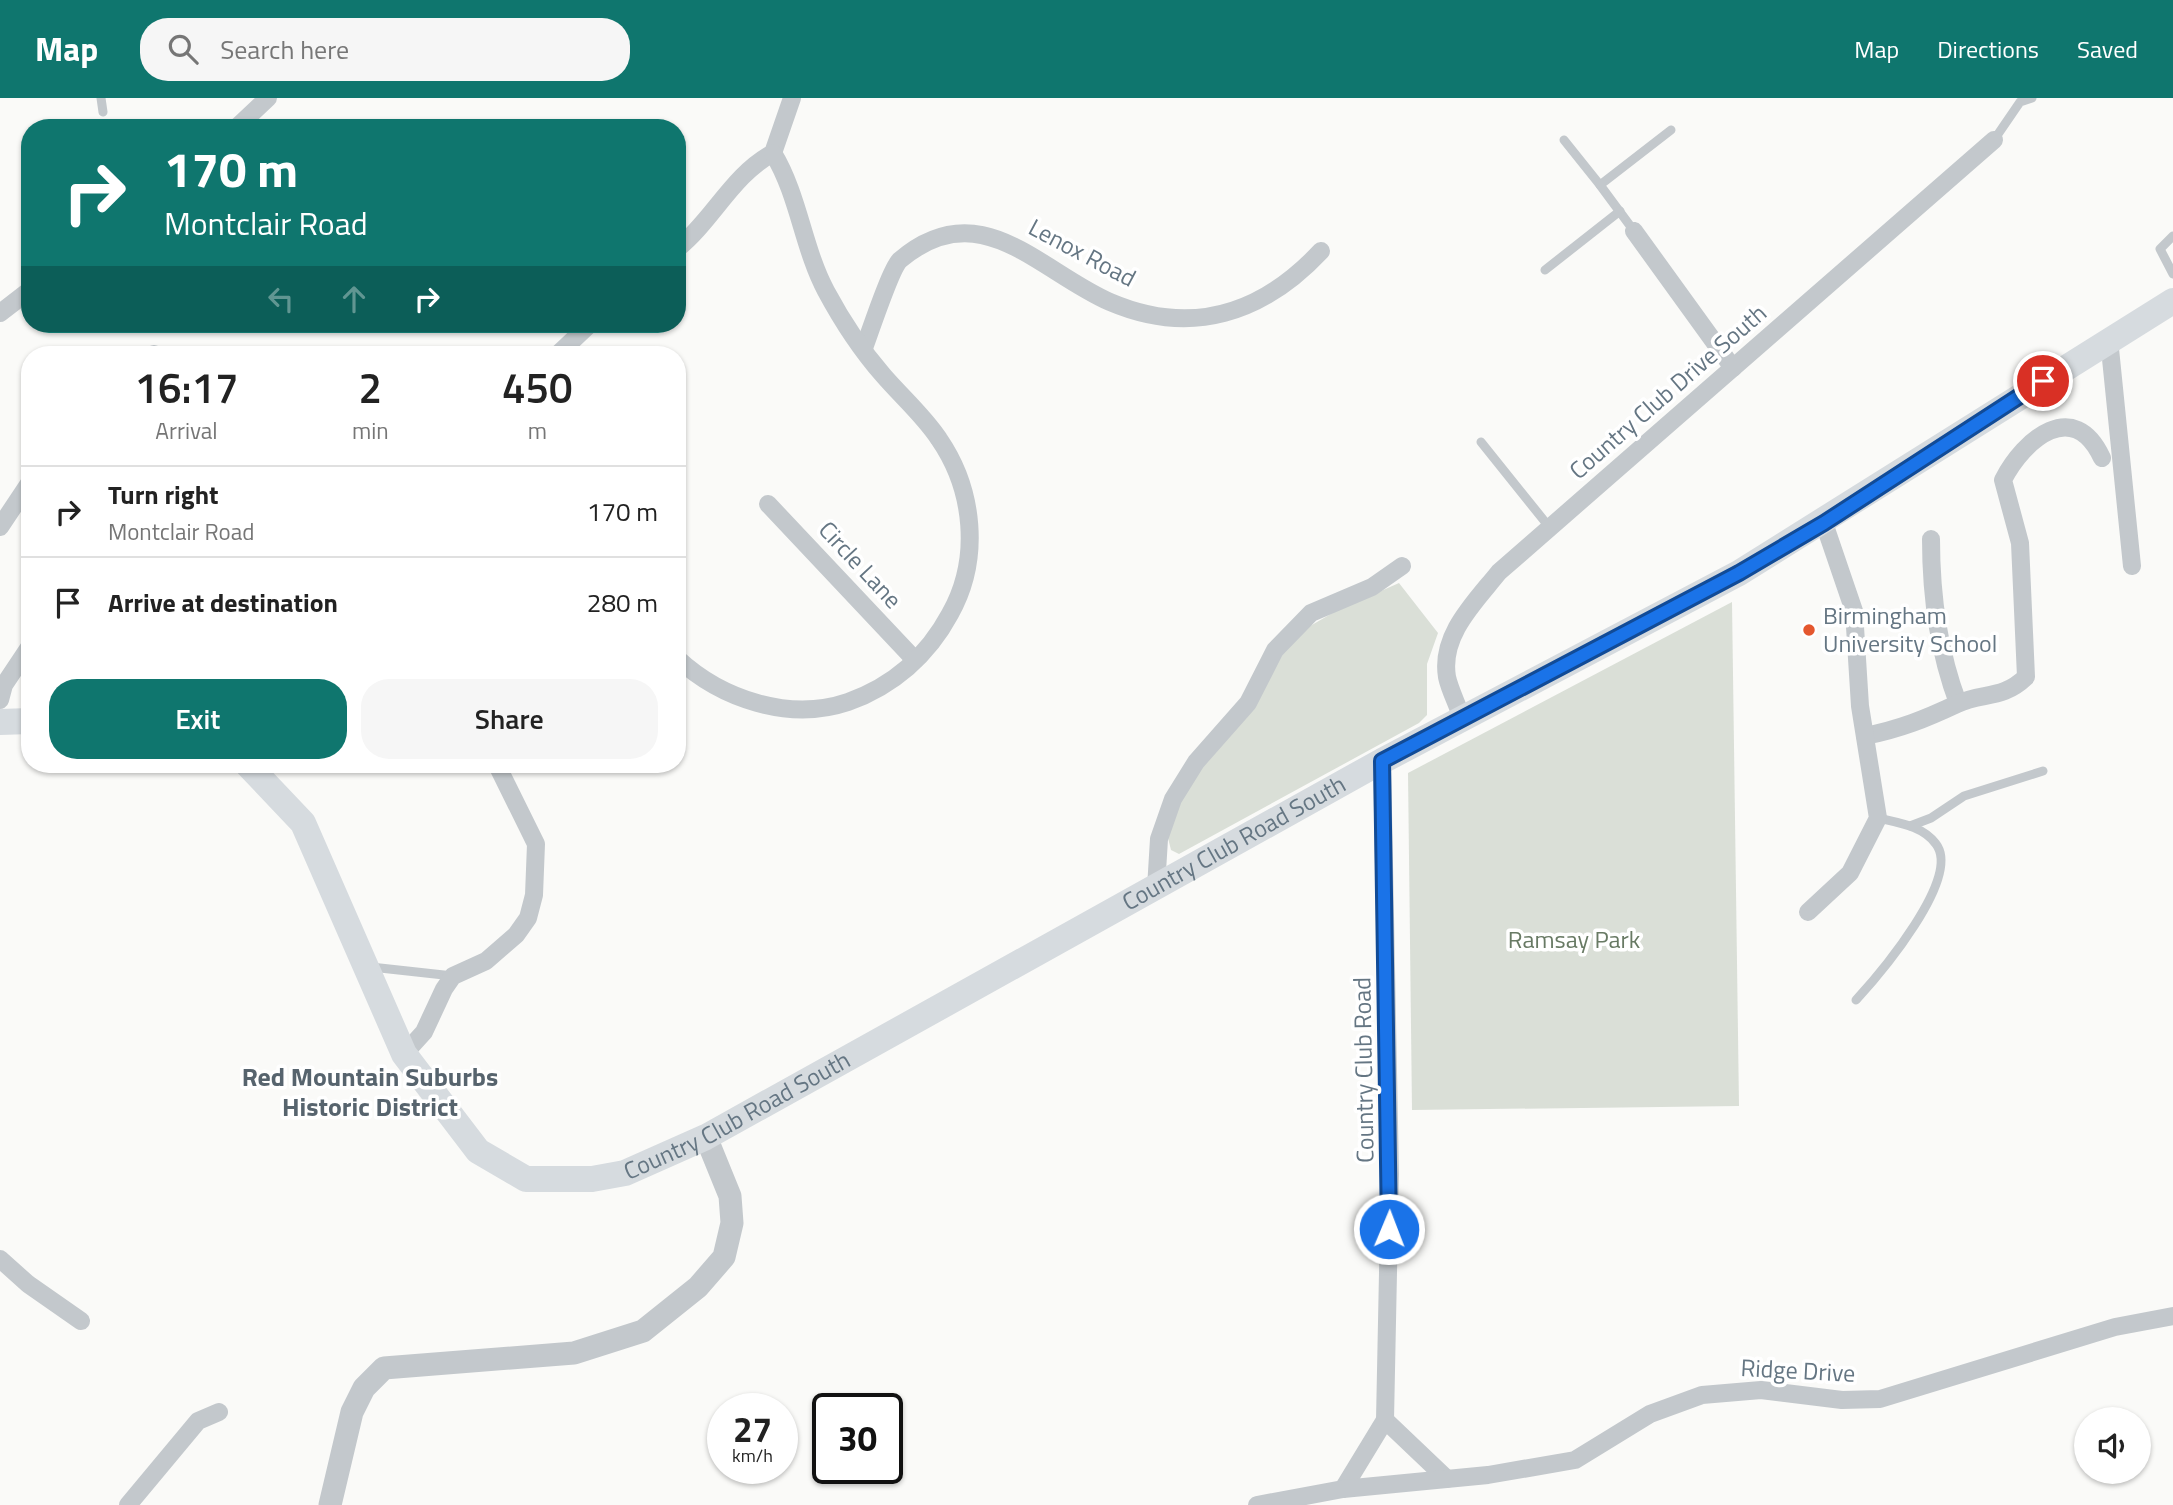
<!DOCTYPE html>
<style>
body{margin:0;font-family:"Titillium Web",sans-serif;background:#f6f6f6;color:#222;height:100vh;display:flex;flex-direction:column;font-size:26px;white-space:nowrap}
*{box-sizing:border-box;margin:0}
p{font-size:23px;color:#767676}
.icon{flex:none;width:38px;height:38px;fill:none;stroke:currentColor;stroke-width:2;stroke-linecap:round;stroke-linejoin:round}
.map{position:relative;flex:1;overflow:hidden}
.drawer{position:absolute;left:21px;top:248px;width:665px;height:427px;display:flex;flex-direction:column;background:#fff;border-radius:28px;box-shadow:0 2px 5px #0004}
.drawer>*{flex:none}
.top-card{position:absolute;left:21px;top:21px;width:665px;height:214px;border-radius:28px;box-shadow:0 2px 5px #0004;background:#0f766e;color:#fff;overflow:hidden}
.fabs{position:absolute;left:2074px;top:1309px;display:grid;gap:14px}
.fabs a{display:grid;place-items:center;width:77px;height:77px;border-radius:50%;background:#fff;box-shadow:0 2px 5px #0004;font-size:35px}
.speed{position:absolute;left:707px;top:1295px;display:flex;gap:14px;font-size:35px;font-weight:700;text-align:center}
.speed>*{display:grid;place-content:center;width:91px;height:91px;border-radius:50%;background:#fff;box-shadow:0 2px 5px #0004;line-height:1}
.speed small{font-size:18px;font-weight:400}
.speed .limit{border:4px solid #111;border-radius:10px;background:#fff;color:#111}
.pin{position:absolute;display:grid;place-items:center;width:60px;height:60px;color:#fff;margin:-30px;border:4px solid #fff;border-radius:50%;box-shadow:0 2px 7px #0007}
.me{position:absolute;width:77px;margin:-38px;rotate:1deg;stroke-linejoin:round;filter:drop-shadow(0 0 5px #0008)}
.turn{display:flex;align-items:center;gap:24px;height:147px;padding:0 28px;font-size:32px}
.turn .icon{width:91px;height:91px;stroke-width:2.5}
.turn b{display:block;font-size:49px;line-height:60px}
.lanes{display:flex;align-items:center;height:66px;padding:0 28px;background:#0003;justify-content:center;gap:35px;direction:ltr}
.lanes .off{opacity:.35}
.eta{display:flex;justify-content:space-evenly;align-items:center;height:119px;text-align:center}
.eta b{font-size:42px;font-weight:600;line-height:49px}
.button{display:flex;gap:14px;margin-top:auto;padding:14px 28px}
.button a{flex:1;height:80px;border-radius:28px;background:#0f766e;color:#fff;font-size:28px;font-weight:600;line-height:80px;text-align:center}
.button a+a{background:#f6f6f6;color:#222}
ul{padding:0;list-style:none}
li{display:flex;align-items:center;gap:21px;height:91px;padding:0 28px;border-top:2px solid #e0e0e0}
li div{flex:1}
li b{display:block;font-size:26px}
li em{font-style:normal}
header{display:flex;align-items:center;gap:42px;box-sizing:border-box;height:98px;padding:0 35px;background:#0f766e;color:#fff}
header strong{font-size:33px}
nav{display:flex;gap:38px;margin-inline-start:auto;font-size:24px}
.search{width:490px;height:63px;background:#f6f6f6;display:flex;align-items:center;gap:18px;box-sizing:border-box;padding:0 24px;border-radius:28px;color:#767676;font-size:26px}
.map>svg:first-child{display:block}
.green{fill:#dadfd7}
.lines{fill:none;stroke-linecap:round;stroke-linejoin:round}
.service{stroke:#c3c8cc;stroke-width:9}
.minor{stroke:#c3c8cc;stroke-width:18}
.tertiary{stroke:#c3c8cc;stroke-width:23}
.secondary{stroke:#d6dbdf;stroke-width:26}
.route-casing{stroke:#114b97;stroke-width:18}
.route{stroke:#1a73e8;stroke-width:12}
.poi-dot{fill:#e4572e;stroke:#fff;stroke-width:2.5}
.labels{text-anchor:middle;stroke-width:7;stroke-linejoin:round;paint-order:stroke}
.street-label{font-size:24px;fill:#657683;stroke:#fff}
.poi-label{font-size:24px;fill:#657683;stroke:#fff;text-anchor:start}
.park-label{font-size:24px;fill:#687a64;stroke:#fff}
.neighbourhood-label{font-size:26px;font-weight:bold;fill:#57646e;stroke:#fff}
</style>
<header>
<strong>Map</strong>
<div class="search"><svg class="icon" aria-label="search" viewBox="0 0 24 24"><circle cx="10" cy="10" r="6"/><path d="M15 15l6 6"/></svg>Search here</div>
<nav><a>Map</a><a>Directions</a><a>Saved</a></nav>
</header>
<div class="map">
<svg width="2173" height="1407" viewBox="0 0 2173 1407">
<rect width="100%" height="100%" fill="#fafaf8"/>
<g class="green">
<path d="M 1399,485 L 1438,535 L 1427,566 L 1427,617 L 1419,625 L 1179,756 L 1171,752 L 1168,740 L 1185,690 L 1298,535 L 1336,513 Z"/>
<path d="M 1732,504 L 1739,1008 L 1412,1012 L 1408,675 Z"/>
</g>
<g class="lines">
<g class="service">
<path d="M 101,0 L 103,14"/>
<path d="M 1564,42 L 1600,87"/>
<path d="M 1994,42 L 2020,4 L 2032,0"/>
<path d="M 1634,133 L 1600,87 L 1671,32"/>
<path d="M 2173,138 L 2160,151 L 2173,176"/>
<path d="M 1545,172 L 1620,113"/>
<path d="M 1481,344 L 1550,430"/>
<path d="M 1910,728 L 1931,720 L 1964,698 L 2043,673"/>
<path d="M 371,869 L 453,878"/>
<path d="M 1856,902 C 1879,877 1962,780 1936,746 C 1923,728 1899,725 1878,720"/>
</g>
<g class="minor">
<path d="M 236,30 L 268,0"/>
<path d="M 1634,133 L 1733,270"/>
<path d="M 677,151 C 713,122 732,77 773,55 L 792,0"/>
<path d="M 0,215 L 30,192"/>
<path d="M 2109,241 L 2132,468"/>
<path d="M 864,250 C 870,234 891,170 900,162 C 980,94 1039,173 1110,204 C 1192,239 1263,215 1321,153"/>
<path d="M 153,257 L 154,256"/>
<path d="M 557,257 L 590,226"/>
<path d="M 768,406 L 915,562"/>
<path d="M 0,429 L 30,384"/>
<path d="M 1931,441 C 1931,498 1938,552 1958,605"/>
<path d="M 677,560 C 721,601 789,624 848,604 C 893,588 928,557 950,516 C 981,461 974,392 939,341 C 924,318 901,298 883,277 C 862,253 841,221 826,193 C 803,150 799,98 773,55"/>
<path d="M 0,602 L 4,587 L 30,548"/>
<path d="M 1462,621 C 1458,607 1450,593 1447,579 C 1440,537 1475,504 1499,474 L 1994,42"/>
<path d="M 1865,638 C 1900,631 1925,621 1957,606 C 1983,594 2002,602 2026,579 L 2020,445 L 2003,382 C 2024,341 2074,299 2102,360"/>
<path d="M 1156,790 L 1159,741 L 1173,701 L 1196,664 L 1248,605 L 1275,552 L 1311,515 L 1372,489 L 1402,468"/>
<path d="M 1808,814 L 1850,775 L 1878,720 L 1860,608 L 1854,513 L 1824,425"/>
<path d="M 404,956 L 424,934 L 444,891 L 453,878 L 486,863 L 516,837 L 528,820 L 534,797 L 536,746 L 497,667"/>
<path d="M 0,1161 L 28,1186 L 81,1223"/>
<path d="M 1385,1322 L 1447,1381"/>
<path d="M 1343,1391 L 1385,1322 L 1390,1076 L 1382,663"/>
<path d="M 128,1407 L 198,1323 L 219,1314"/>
<path d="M 1257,1407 L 1343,1391 L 1488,1377 L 1575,1362 L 1650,1316 L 1702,1297 L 1761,1292 L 1842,1302 L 1880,1301 L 2115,1229 L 2173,1218"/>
</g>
<path class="tertiary" d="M 330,1407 L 352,1314 L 364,1290 L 384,1270 L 574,1255 L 643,1233 L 698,1189 L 724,1159 L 732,1125 L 730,1098 L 706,1039"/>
<g class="secondary">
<path d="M 0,624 L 30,623"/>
<path id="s1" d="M 248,667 L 303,725 L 404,956 L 478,1053 L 526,1081 L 592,1081 L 625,1075 L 706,1039 L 1382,663 L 1739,475 L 2173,203"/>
</g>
</g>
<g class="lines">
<g class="route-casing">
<path id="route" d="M 1389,1131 L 1382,663 L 1739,475 L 1824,425 L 2043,283"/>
</g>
<use href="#route" class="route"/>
</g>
<circle class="poi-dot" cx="1809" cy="532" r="7"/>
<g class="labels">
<g class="street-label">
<text transform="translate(1082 155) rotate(28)" y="8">Lenox Road</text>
<text transform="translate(1668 294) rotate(-41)" y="8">Country Club Drive South</text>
<text transform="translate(860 467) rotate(47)" y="8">Circle Lane</text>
<text dy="8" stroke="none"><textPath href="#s1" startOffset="1302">Country Club Road South</textPath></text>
<text transform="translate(1364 972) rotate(-91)" y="8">Country Club Road</text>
<text dy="8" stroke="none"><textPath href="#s1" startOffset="735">Country Club Road South</textPath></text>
<text transform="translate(1798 1273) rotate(3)" y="8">Ridge Drive</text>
</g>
<g class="poi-label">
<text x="1823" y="526">Birmingham<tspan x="1823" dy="28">University School</tspan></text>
</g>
<g class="park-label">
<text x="1574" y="850">Ramsay Park</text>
</g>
<g class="neighbourhood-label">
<text x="370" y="988">Red Mountain Suburbs<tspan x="370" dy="30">Historic District</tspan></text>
</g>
</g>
</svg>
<div class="fabs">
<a><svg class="icon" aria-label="sound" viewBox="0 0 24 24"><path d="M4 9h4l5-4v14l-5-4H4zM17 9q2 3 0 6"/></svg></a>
</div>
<div class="speed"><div>27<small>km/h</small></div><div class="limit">30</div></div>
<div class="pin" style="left:2043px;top:283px;background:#d93025"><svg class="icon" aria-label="arrive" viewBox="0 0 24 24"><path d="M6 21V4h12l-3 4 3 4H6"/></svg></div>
<svg class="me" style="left:1389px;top:1131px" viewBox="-20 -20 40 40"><circle r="17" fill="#1a73e8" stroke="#fff" stroke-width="3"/><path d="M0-11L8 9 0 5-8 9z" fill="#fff"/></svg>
<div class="top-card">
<div class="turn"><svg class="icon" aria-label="right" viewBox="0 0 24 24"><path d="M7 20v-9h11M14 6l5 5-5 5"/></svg><div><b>170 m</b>Montclair Road</div></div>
<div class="lanes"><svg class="icon off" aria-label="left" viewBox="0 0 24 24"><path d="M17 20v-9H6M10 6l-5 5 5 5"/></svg><svg class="icon off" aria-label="ahead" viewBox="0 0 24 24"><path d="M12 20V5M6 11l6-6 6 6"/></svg><svg class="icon" aria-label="right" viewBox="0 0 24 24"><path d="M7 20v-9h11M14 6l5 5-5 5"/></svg></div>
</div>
<section class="drawer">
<div class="eta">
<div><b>16:17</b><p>Arrival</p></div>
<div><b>2</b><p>min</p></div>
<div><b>450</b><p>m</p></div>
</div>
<ul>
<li><svg class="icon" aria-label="right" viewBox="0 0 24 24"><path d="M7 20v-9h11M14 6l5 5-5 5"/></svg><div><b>Turn right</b><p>Montclair Road</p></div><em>170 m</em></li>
<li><svg class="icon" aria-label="arrive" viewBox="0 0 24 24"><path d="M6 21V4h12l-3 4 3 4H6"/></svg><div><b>Arrive at destination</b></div><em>280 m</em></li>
</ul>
<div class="button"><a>Exit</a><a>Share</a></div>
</section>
</div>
